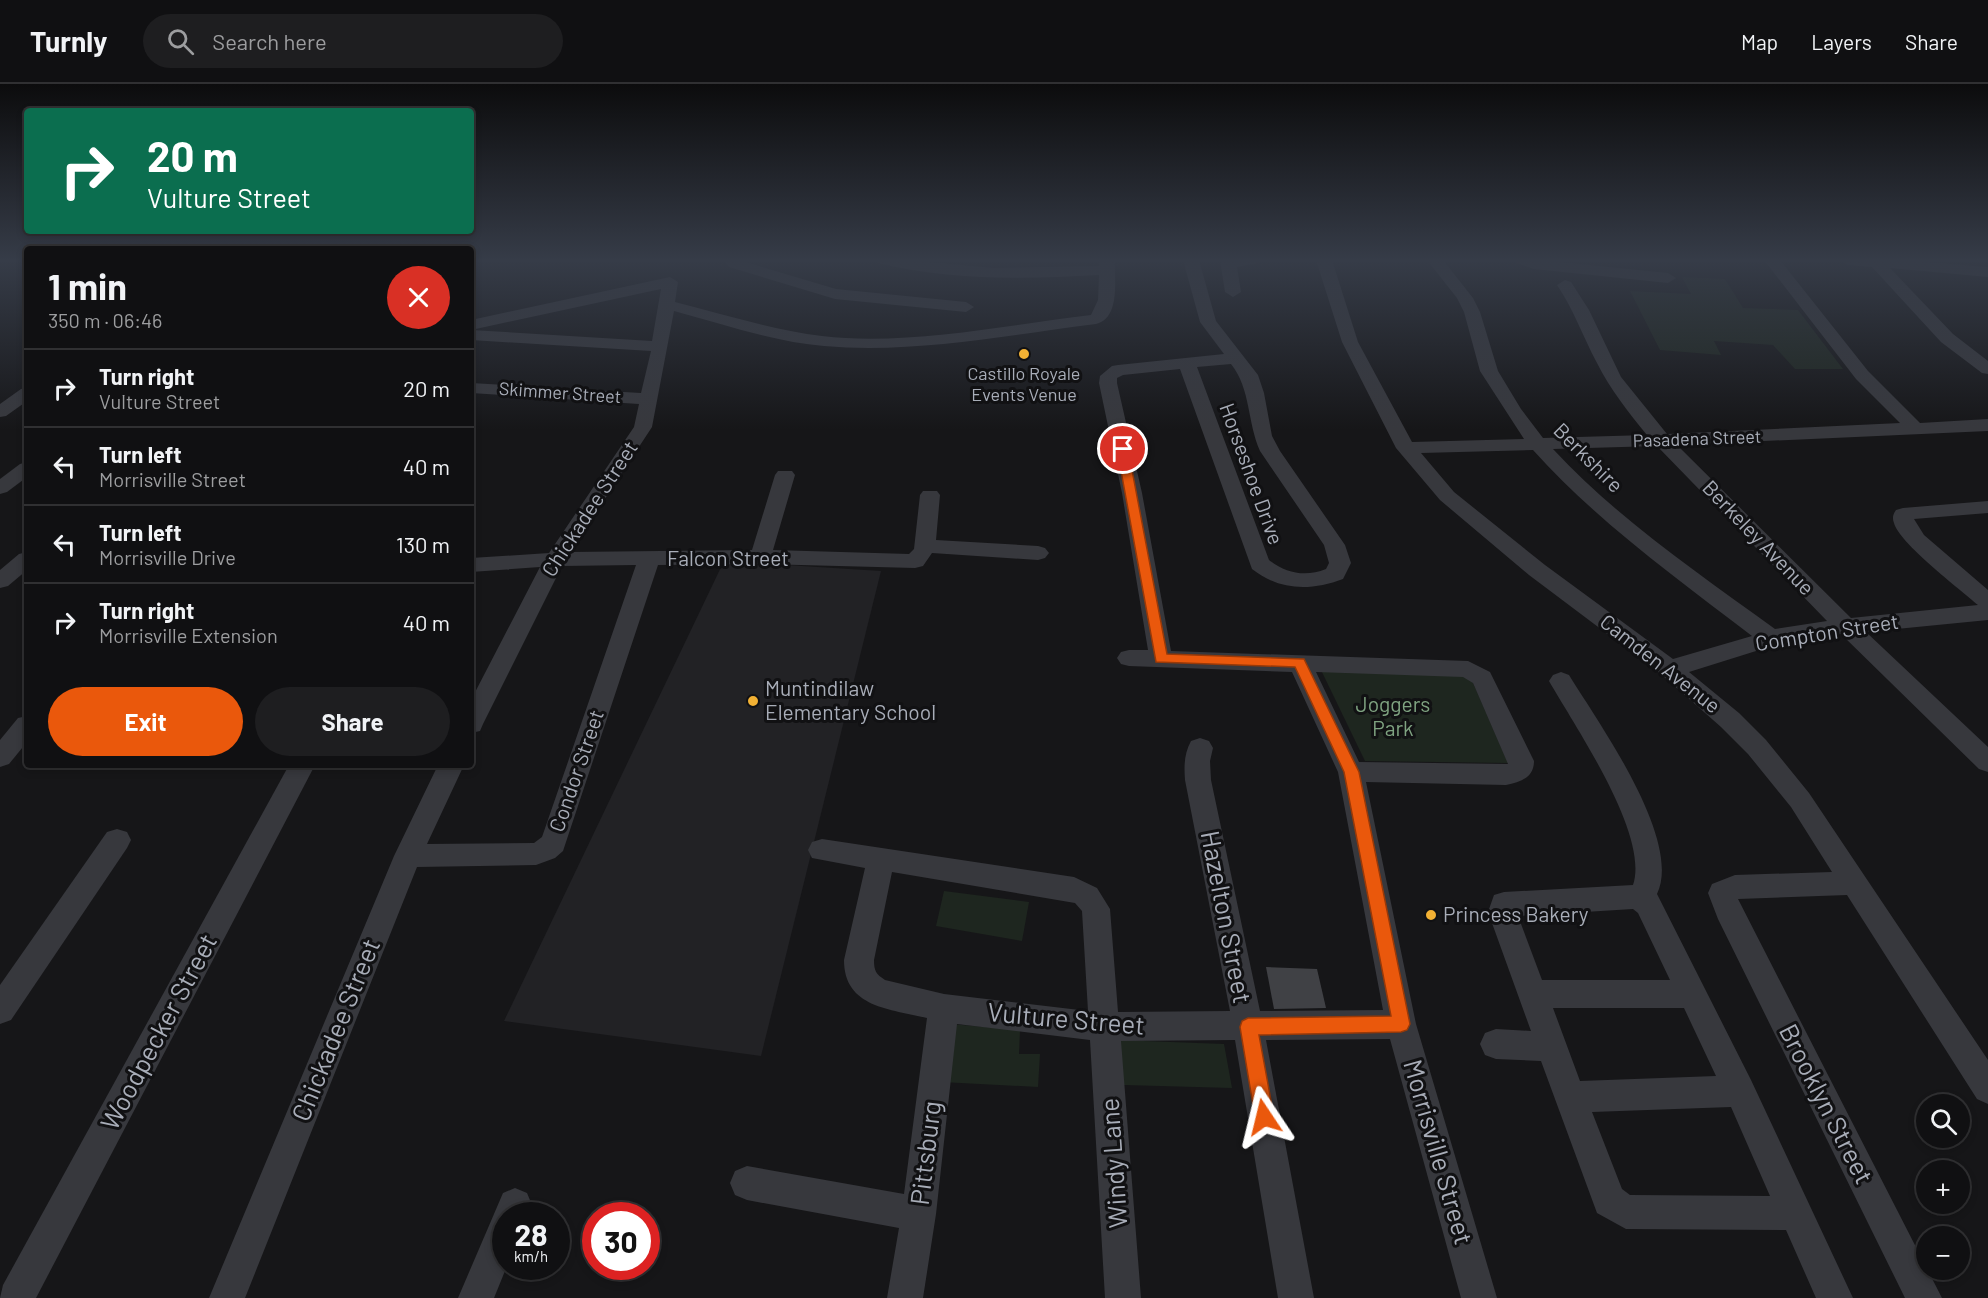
<!DOCTYPE html>
<meta charset="utf-8">
<style>
body{margin:0;font-family:Barlow,sans-serif;background:#1e1e20;color:#f1f3f6;height:100vh;display:flex;flex-direction:column;font-size:22px;white-space:nowrap}
*{box-sizing:border-box;margin:0}
p{font-size:20px;color:#9c9d9f}
.icon{flex:none;width:33px;height:33px;fill:none;stroke:currentColor;stroke-width:2;stroke-linecap:round;stroke-linejoin:round}
.map{position:relative;flex:1;overflow:hidden}
.details{position:absolute;left:24px;top:162px;width:450px;height:522px;display:flex;flex-direction:column;background:#101012;border-radius:6px;box-shadow:0 3px 9px #0003,0 0 0 2px #303032}
.details>*{flex:none}
.hud{position:absolute;left:24px;top:24px;width:450px;height:126px;border-radius:6px;box-shadow:0 3px 9px #0003,0 0 0 2px #303032;background:#0b6e4f;color:#fff;overflow:hidden}
.buttons{position:absolute;left:1916px;top:1010px;display:grid;gap:12px}
.buttons a{display:grid;place-items:center;width:54px;height:54px;border-radius:50%;background:#101012;box-shadow:0 3px 9px #0003,0 0 0 2px #303032;font-size:30px}
.speed{position:absolute;left:492px;top:1118px;display:flex;gap:12px;font-size:30px;font-weight:700;text-align:center}
.speed>*{display:grid;place-content:center;width:78px;height:78px;border-radius:50%;background:#101012;box-shadow:0 3px 9px #0003,0 0 0 2px #303032;line-height:1}
.speed small{font-size:15px;font-weight:400}
.speed .limit{border:9px solid #d22;background:#fff;color:#111}
.pin{position:absolute;display:grid;place-items:center;width:51px;height:51px;color:#fff;margin:-26px;border:3px solid #fff;border-radius:50%;box-shadow:0 2px 6px #0007}
.me{position:absolute;width:66px;margin:-33px;rotate:350deg;stroke-linejoin:round;filter:drop-shadow(0 0 4px #0008)}
.turn{display:flex;align-items:center;gap:21px;height:126px;padding:0 24px;font-size:27px}
.turn .icon{width:78px;height:78px;stroke-width:2.5}
.turn b{display:block;font-size:42px;line-height:51px}
.round{display:grid;place-items:center;flex:none;width:63px;height:63px;border-radius:32px;background:#1e1e20}
.summary{display:flex;align-items:center;justify-content:space-between;height:102px;padding:0 24px}
h1{font-size:36px;font-weight:700;line-height:45px}
.action{display:flex;gap:12px;margin-top:auto;padding:12px 24px}
.action a{flex:1;height:69px;border-radius:36px;background:#ea580c;color:#fff;font-size:24px;font-weight:700;line-height:69px;text-align:center}
.action a+a{background:#1e1e20;color:#f1f3f6}
ul{padding:0;list-style:none}
li{display:flex;align-items:center;gap:18px;height:78px;padding:0 24px;border-top:2px solid #303032}
li div{flex:1}
li b{display:block;font-size:22px}
li em{font-style:normal}
header{display:flex;align-items:center;gap:36px;box-sizing:border-box;height:84px;padding:0 30px;background:#101012;border-bottom:2px solid #303032}
header strong{font-size:28px}
nav{display:flex;gap:33px;margin-inline-start:auto;font-size:21px}
.search{width:420px;height:54px;background:#1e1e20;display:flex;align-items:center;gap:15px;box-sizing:border-box;padding:0 21px;border-radius:33px;color:#9c9d9f;font-size:22px}
.map>svg:first-child{display:block}
.built{fill:#222225}
.green{fill:#1e261f}
.building{fill:#404145}
.lines{fill:none;stroke-linecap:round;stroke-linejoin:round}
.minor{fill:#37383d;fill-rule:evenodd}
.route{fill:#ea580c;stroke:#983908;stroke-width:1.5}
.poi-dot{fill:#f2b134;stroke:#111113;stroke-width:2}
.labels{text-anchor:middle;stroke-width:6;stroke-linejoin:round;paint-order:stroke}
.far-poi-label{font-size:18px;fill:#a8adb8;stroke:#111113}
.far-street-label{font-size:18px;fill:#a8adb8;stroke:#111113}
.street-label{font-size:21px;fill:#a8adb8;stroke:#111113}
.poi-label{font-size:21px;fill:#a8adb8;stroke:#111113;text-anchor:start}
.park-label{font-size:21px;fill:#7fa381;stroke:#111113}
.near-street-label{font-size:26px;fill:#a8adb8;stroke:#111113}
</style>
<header>
<strong>Turnly</strong>
<div class="search"><svg class="icon" aria-label="search" viewBox="0 0 24 24"><circle cx="10" cy="10" r="6"/><path d="M15 15l6 6"/></svg>Search here</div>
<nav><a>Map</a><a>Layers</a><a>Share</a></nav>
</header>
<div class="map">
<svg width="1988" height="1214" viewBox="0 0 1988 1214">
<rect width="100%" height="100%" fill="#161618"/>
<path class="built" d="M 724,477 L 881,487 L 761,972 L 504,937 Z"/>
<g class="green">
<path d="M 1682,193 L 1725,195 L 1743,224 L 1798,226 L 1843,285 L 1795,285 L 1773,261 L 1714,257 L 1721,271 L 1660,266 L 1630,207 L 1691,210 Z"/>
<path d="M 1321,586 L 1470,592 L 1508,679 L 1365,677 Z"/>
<path d="M 944,807 L 1029,818 L 1022,857 L 936,842 Z"/>
<path d="M 950,940 L 1020,946 L 1019,970 L 1040,970 L 1038,1003 L 942,998 Z"/>
<path d="M 1118,956 L 1224,960 L 1232,1004 L 1124,1001 Z"/>
</g>
<path class="building" d="M 1266,883 L 1317,885 L 1326,924 L 1274,925 Z"/>
<g class="lines">
<g class="minor">
<path d="M 723,176 L 739,176 L 836,205 L 966,218 L 974,223 L 966,228 L 835,215 L 729,183 Z"/>
<path d="M 875,176 L 908,176 L 994,184 L 1099,182 L 1099,176 L 1115,176 C 1114,195 1121,234 1096,240 C 1007,251 914,270 824,262 C 774,258 723,240 674,227 L 652,343 L 570,468 L 752,466 L 775,391 L 778,387 L 792,387 L 795,391 L 773,466 L 909,470 L 914,465 L 920,411 L 923,407 L 937,407 L 940,411 L 936,456 L 1038,462 L 1045,464 L 1049,469 L 1045,474 L 1038,476 L 932,469 L 923,482 L 915,484 L 760,480 L 658,481 L 563,767 L 555,774 L 536,781 L 417,783 L 245,1214 L 209,1214 L 394,772 L 438,681 L 464,681 L 427,760 L 534,759 L 542,753 L 636,481 L 562,482 L 483,640 L 480,647 L 471,649 L 471,616 L 540,483 L 471,488 L 471,474 L 549,469 L 634,343 L 639,320 L 471,309 L 471,299 L 641,309 L 651,267 L 471,256 L 471,246 L 652,257 L 661,205 L 471,246 L 471,236 L 670,193 L 678,198 L 675,218 C 723,230 773,246 822,252 C 907,262 1006,241 1091,231 L 1098,216 L 1099,191 C 1026,195 950,197 878,179 Z"/>
<path d="M 1183,176 L 1199,176 L 1216,237 L 1258,291 L 1264,309 L 1272,352 L 1280,367 L 1345,461 L 1351,479 L 1343,495 C 1311,507 1280,507 1252,485 L 1180,285 L 1123,291 L 1117,294 L 1117,299 L 1142,409 L 1171,567 L 1468,577 L 1490,588 L 1534,677 C 1534,694 1520,698 1506,701 L 1366,698 L 1416,940 L 1497,1214 L 1461,1214 L 1390,955 L 1266,956 L 1314,1214 L 1278,1214 L 1235,956 L 1121,957 L 1141,1214 L 1105,1214 L 1090,956 L 957,940 L 936,1130 L 923,1214 L 887,1214 L 899,1144 L 747,1116 L 735,1111 L 730,1099 L 735,1087 L 747,1082 L 904,1110 L 927,934 C 891,925 844,924 844,876 L 865,784 L 812,774 L 808,766 L 812,758 L 822,755 L 1074,793 L 1097,804 L 1110,825 L 1118,928 L 1230,927 L 1185,696 C 1184,682 1184,670 1191,657 L 1200,654 L 1209,657 L 1213,664 L 1210,677 L 1211,696 L 1260,927 L 1383,926 L 1338,688 L 1292,588 L 1129,582 L 1121,580 L 1117,574 L 1121,568 L 1129,566 L 1148,566 L 1122,409 L 1099,299 L 1100,292 L 1112,282 L 1118,281 L 1224,270 L 1200,238 ZM 1231,280 C 1251,305 1247,338 1260,367 L 1324,461 L 1329,479 L 1326,485 C 1306,493 1287,490 1269,476 L 1197,283 ZM 1316,588 L 1463,593 L 1473,599 L 1508,680 L 1359,678 ZM 892,788 L 1075,819 L 1082,827 L 1088,927 L 944,910 L 885,896 C 876,890 874,887 874,876 Z"/>
<path d="M 1220,176 L 1261,176 L 1258,179 L 1237,183 L 1241,208 L 1233,213 L 1225,208 Z"/>
<path d="M 1316,176 L 1332,176 L 1358,258 L 1412,358 L 1524,355 L 1480,287 L 1464,228 L 1457,214 L 1427,176 L 1443,176 L 1473,214 L 1480,228 L 1498,287 L 1521,325 L 1543,354 L 1647,351 C 1629,329 1610,305 1597,279 C 1583,253 1574,226 1557,201 L 1565,196 L 1571,198 L 1589,226 L 1621,293 L 1667,350 L 1900,339 L 1856,295 L 1764,176 L 1780,176 L 1868,287 L 1920,339 L 1988,335 L 1988,347 L 1677,361 L 1851,534 L 1978,521 C 1960,505 1899,459 1894,439 C 1892,434 1893,430 1896,426 L 1903,424 L 1988,417 L 1988,429 L 1914,435 L 1924,451 L 1988,506 L 1988,536 L 1866,548 L 1988,663 L 1988,688 L 1979,685 L 1841,550 L 1772,562 L 1689,588 L 1739,629 L 1766,656 L 1809,709 L 1988,976 L 1988,1020 L 1977,1015 L 1847,811 L 1738,815 L 1942,1214 L 1905,1214 L 1718,835 L 1708,809 L 1712,800 L 1735,791 L 1832,788 L 1791,723 L 1748,670 L 1721,643 L 1662,591 L 1529,491 L 1440,416 L 1396,364 L 1342,258 ZM 1657,362 L 1827,537 L 1775,545 C 1698,489 1618,435 1553,365 ZM 1533,366 C 1598,438 1675,493 1752,552 L 1673,575 L 1545,481 L 1454,408 L 1421,369 Z"/>
<path d="M 1514,176 L 1540,176 L 1668,189 L 1676,194 L 1668,199 L 1534,185 L 1517,179 Z"/>
<path d="M 1840,176 L 1902,176 L 1988,183 L 1988,193 L 1890,184 L 1953,250 L 1988,277 L 1988,290 L 1982,289 L 1941,258 L 1872,183 L 1848,181 Z"/>
<path d="M 27,304 L 27,317 L 6,332 L 0,333 L 0,320 L 21,305 Z"/>
<path d="M 27,378 L 27,393 L 7,408 L 0,410 L 0,395 L 20,380 Z"/>
<path d="M 27,468 L 27,486 L 8,502 L 0,504 L 0,486 L 19,470 Z"/>
<path d="M 1561,588 L 1569,591 C 1598,638 1683,756 1657,810 L 1751,996 L 1853,1214 L 1816,1214 L 1786,1146 L 1626,1145 L 1597,1129 L 1541,977 L 1496,975 L 1485,971 L 1480,960 L 1485,949 L 1496,945 L 1531,947 L 1488,828 L 1494,811 L 1504,808 L 1633,801 C 1650,751 1574,641 1549,597 L 1553,591 ZM 1633,825 L 1638,829 L 1670,896 L 1542,896 L 1518,832 ZM 1553,924 L 1684,924 L 1716,992 L 1580,997 ZM 1731,1023 L 1770,1112 L 1630,1111 L 1622,1105 L 1592,1028 Z"/>
<path d="M 27,632 L 27,658 L 9,680 L 0,683 L 0,656 L 18,634 Z"/>
<path d="M 289,681 L 315,681 L 36,1214 L 0,1214 L 3,1201 Z"/>
<path d="M 117,745 L 127,748 L 131,756 L 127,764 L 11,936 L 0,940 L 0,901 L 107,748 Z"/>
<path d="M 515,1104 L 527,1109 L 532,1121 L 528,1131 L 506,1131 L 506,1182 L 507,1182 L 494,1214 L 458,1214 L 503,1109 Z"/>
</g>
</g>
<linearGradient id="sky" x2="0" y2="1"><stop stop-color="#0c0c0d"/><stop offset="0.51" stop-color="#363c48"/><stop offset="1" stop-color="#363c48" stop-opacity="0"/></linearGradient>
<rect width="1988" height="346" fill="url(#sky)"/>
<path class="route" d="M 1123,362 L 1128,365 L 1167,570 L 1304,575 L 1359,688 L 1410,940 L 1407,946 L 1401,948 L 1259,951 L 1274,1033 L 1271,1040 L 1264,1042 L 1258,1040 L 1255,1033 L 1240,943 L 1242,937 L 1248,934 L 1391,932 L 1344,688 L 1295,583 L 1156,578 L 1117,365 Z"/>
<g class="poi-dot">
<circle cx="1024" cy="270" r="6"/>
<circle cx="753" cy="617" r="6"/>
<circle cx="1431" cy="831" r="6"/>
</g>
<g class="labels">
<g class="far-poi-label">
<text x="1024" y="296">Castillo Royale<tspan x="1024" dy="21">Events Venue</tspan></text>
</g>
<g class="far-street-label">
<text transform="translate(560 309) rotate(4)" y="6">Skimmer Street</text>
<text transform="translate(1697 355) rotate(-2)" y="6">Pasadena Street</text>
</g>
<g class="street-label">
<text transform="translate(1588 374) rotate(45)" y="7">Berkshire</text>
<text transform="translate(1251 390) rotate(70)" y="7">Horseshoe Drive</text>
<text transform="translate(590 425) rotate(-57)" y="7">Chickadee Street</text>
<text transform="translate(1758 454) rotate(46)" y="7">Berkeley Avenue</text>
<text x="728" y="482">Falcon Street</text>
<text transform="translate(1827 549) rotate(-9)" y="7">Compton Street</text>
<text transform="translate(1660 580) rotate(38)" y="7">Camden Avenue</text>
<text transform="translate(577 687) rotate(-71)" y="7">Condor Street</text>
</g>
<g class="poi-label">
<text x="765" y="612">Muntindilaw<tspan x="765" dy="24">Elementary School</tspan></text>
<text x="1443" y="838">Princess Bakery</text>
</g>
<g class="park-label">
<text x="1393" y="628">Joggers<tspan x="1393" dy="24">Park</tspan></text>
</g>
<g class="near-street-label">
<text transform="translate(1226 833) rotate(79)" y="9">Hazelton Street</text>
<text transform="translate(1066 935) rotate(5)" y="9">Vulture Street</text>
<text transform="translate(336 946) rotate(-68)" y="9">Chickadee Street</text>
<text transform="translate(159 948) rotate(-62)" y="9">Woodpecker Street</text>
<text transform="translate(1826 1020) rotate(63)" y="9">Brooklyn Street</text>
<text transform="translate(1438 1068) rotate(74)" y="9">Morrisville Street</text>
<text transform="translate(926 1069) rotate(-83)" y="9">Pittsburg</text>
<text transform="translate(1114 1079) rotate(-94)" y="9">Windy Lane</text>
</g>
</g>
</svg>
<div class="buttons">
<a><svg class="icon" aria-label="search" viewBox="0 0 24 24"><circle cx="10" cy="10" r="6"/><path d="M15 15l6 6"/></svg></a>
<a>+</a>
<a>−</a>
</div>
<div class="speed"><div>28<small>km/h</small></div><div class="limit">30</div></div>
<div class="pin" style="left:1123px;top:365px;background:#d93025"><svg class="icon" aria-label="arrive" viewBox="0 0 24 24"><path d="M6 21V4h12l-3 4 3 4H6"/></svg></div>
<svg class="me" style="left:1264px;top:1033px" viewBox="-20 -20 40 40"><path d="M0-17L14 15 0 8-14 15z" fill="#ea580c" stroke="#fff" stroke-width="4"/></svg>
<div class="hud">
<div class="turn"><svg class="icon" aria-label="right" viewBox="0 0 24 24"><path d="M7 20v-9h11M14 6l5 5-5 5"/></svg><div><b>20 m</b>Vulture Street</div></div>
</div>
<section class="details">
<div class="summary"><div><h1>1 min</h1><p>350 m · 06:46</p></div><a class="round" style="background:#d93025;color:#fff"><svg class="icon" aria-label="close" viewBox="0 0 24 24"><path d="M6 6l12 12M18 6L6 18"/></svg></a></div>
<ul>
<li><svg class="icon" aria-label="right" viewBox="0 0 24 24"><path d="M7 20v-9h11M14 6l5 5-5 5"/></svg><div><b>Turn right</b><p>Vulture Street</p></div><em>20 m</em></li>
<li><svg class="icon" aria-label="left" viewBox="0 0 24 24"><path d="M17 20v-9H6M10 6l-5 5 5 5"/></svg><div><b>Turn left</b><p>Morrisville Street</p></div><em>40 m</em></li>
<li><svg class="icon" aria-label="left" viewBox="0 0 24 24"><path d="M17 20v-9H6M10 6l-5 5 5 5"/></svg><div><b>Turn left</b><p>Morrisville Drive</p></div><em>130 m</em></li>
<li><svg class="icon" aria-label="right" viewBox="0 0 24 24"><path d="M7 20v-9h11M14 6l5 5-5 5"/></svg><div><b>Turn right</b><p>Morrisville Extension</p></div><em>40 m</em></li>
</ul>
<div class="action"><a>Exit</a><a>Share</a></div>
</section>
</div>
